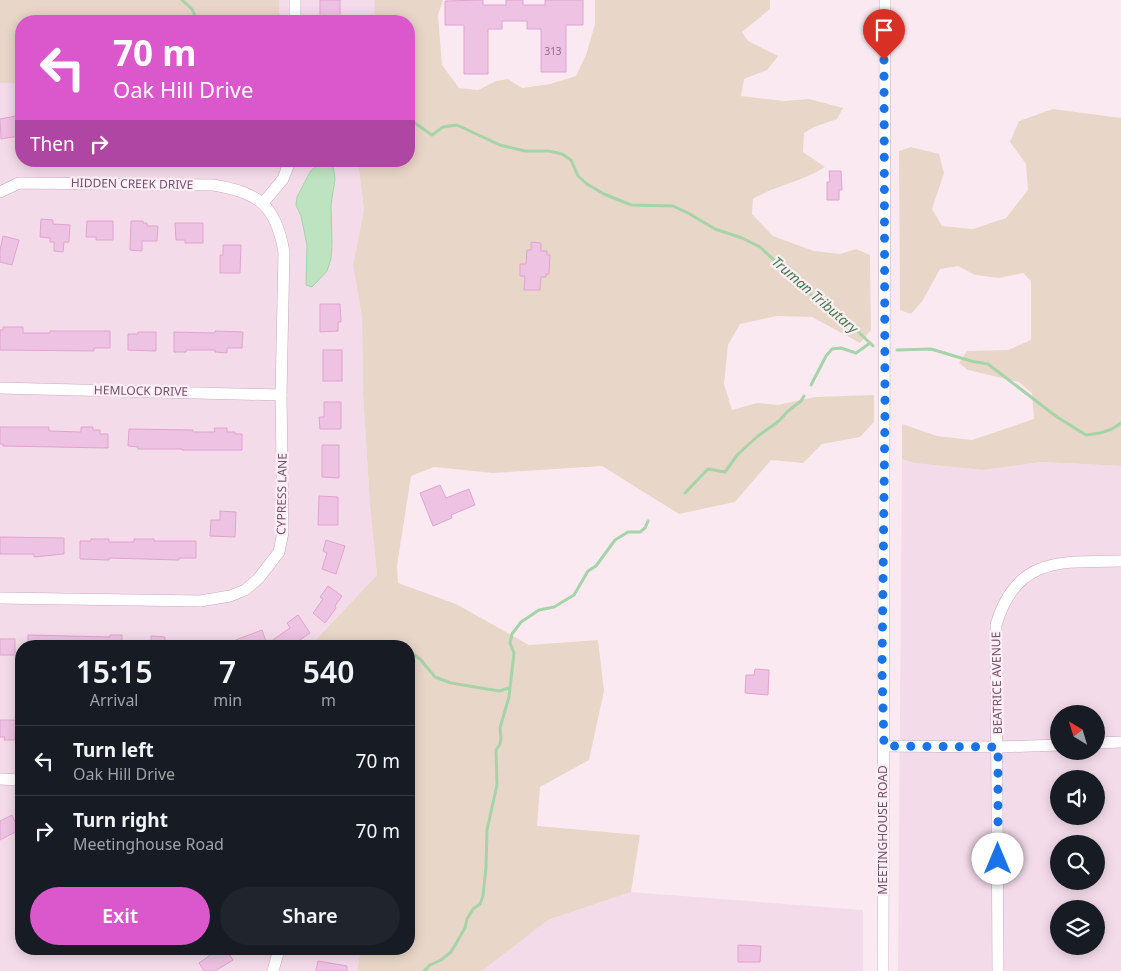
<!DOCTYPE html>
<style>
body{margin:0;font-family:"Noto Sans",sans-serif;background:#20242c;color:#f1f3f6;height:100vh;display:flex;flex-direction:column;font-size:19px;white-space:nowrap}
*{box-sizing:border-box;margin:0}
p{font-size:16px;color:#9ea1a6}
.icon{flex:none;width:28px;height:28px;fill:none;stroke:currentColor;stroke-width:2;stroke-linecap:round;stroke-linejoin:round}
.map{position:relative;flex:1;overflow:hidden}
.sheet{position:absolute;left:15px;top:640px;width:400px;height:315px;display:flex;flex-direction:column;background:#171b24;border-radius:20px;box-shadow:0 2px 12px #0003}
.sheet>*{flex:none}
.guide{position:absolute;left:15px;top:15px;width:400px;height:152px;border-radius:20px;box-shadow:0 2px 12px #0003;background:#db58cc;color:#fff;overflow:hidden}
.needle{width:32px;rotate:322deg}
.controls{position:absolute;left:1050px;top:705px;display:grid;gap:10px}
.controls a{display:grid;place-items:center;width:55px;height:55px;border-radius:50%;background:#171b24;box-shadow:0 2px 12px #0003;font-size:25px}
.pin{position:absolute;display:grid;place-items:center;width:42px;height:42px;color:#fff;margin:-51px -21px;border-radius:50% 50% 50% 0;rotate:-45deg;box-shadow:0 0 5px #0007}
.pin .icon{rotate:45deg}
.me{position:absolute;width:55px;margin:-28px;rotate:0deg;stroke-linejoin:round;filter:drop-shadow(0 0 4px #0008)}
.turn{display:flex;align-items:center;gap:18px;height:105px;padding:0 15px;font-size:22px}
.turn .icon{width:65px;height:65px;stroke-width:2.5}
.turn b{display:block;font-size:35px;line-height:42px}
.then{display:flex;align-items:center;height:48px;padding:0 15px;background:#0003;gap:10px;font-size:19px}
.eta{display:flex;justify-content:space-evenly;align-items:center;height:85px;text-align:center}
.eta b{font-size:30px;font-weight:600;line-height:35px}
.action{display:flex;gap:10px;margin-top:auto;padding:10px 15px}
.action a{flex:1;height:58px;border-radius:30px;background:#db58cc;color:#fff;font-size:20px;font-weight:600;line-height:58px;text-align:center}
.action a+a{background:#20242c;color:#f1f3f6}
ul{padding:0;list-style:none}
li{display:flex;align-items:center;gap:15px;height:70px;padding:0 15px;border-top:1px solid #363941}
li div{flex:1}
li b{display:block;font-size:19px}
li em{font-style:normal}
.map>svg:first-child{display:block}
.residential{fill:#f4dbe9;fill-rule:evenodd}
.green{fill:#e8d7c8}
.water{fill:#bee3c0;stroke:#a5d4a8}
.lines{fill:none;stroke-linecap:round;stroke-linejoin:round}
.stream{stroke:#a5d4a8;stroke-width:3}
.building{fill:#eec2e2;stroke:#e0a4cf}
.minor-casing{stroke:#c7aabd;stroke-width:12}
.minor{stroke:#fff;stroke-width:11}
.route{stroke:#1a73e8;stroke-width:9;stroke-dasharray:0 16.2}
.labels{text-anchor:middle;stroke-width:4.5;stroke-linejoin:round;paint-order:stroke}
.number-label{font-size:10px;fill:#926b88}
.street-label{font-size:12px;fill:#734e6a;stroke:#feeff6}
.water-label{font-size:14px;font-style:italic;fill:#427746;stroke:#feeff6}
</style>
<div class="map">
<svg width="1121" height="971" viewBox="0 0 1121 971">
<rect width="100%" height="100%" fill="#fbe9f2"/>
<g class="residential">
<path d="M 44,0 L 374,0 L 375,21 L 45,21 Z"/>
<path d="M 0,83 L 21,83 L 21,161 L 358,161 L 364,210 L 353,265 L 362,317 L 363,394 L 370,506 L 377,575 L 310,646 L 21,646 L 21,949 L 361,949 L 357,971 L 0,971 Z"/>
<path d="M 902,459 L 914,463 L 983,470 L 1042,462 L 1121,466 L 1121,971 L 898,971 ZM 1059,714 L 1096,714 L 1096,751 L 1059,751 ZM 1059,779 L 1096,779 L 1096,816 L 1059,816 ZM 1059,844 L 1096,844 L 1096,881 L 1059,881 ZM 1059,909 L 1096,909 L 1096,946 L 1059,946 Z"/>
<path d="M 631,892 L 863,910 L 863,971 L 482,971 L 548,920 Z"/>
</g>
<g class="green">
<path d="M 0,0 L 279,0 L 279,21 L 21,21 L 21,83 L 0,83 Z"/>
<path d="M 374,0 L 443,0 L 438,15 L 442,65 L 459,88 L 478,90 L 496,81 L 508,79 L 522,88 L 550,84 L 576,76 L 586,55 L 595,24 L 595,0 L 770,0 L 770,9 L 742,32 L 748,41 L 778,56 L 767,70 L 744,79 L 741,96 L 784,101 L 809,99 L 843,108 L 837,119 L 814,127 L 804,133 L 803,152 L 825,167 C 802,182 776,185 753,199 L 752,214 L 773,236 L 814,251 L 840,254 L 856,249 L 870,255 L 871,330 L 860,343 L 812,317 L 777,316 L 740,324 L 728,345 L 724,384 L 732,410 L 757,403 L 778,405 L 815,397 L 874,395 L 874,422 L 860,437 L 822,444 L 803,463 L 771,460 L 735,502 L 679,514 L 602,466 L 493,473 L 434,467 L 411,476 L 397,566 L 398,583 L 456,604 L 529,645 L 598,640 L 604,691 L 589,760 L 540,787 L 537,826 L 640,835 L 631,892 L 548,920 L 482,971 L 357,971 L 361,949 L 409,949 L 409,646 L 310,646 L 377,575 L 370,506 L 363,394 L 362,317 L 353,265 L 364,210 L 358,161 L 409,161 L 409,21 L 375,21 Z"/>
<path d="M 1053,109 L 1121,118 L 1121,466 L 1042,462 L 983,470 L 914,463 L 902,459 L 902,424 L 937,436 L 972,440 L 1034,419 L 1032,393 L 1019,382 L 968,370 L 959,363 L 967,351 L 1008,350 L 1031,340 L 1031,281 L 1023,273 L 999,278 L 975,275 L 958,266 L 940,269 L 923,300 L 911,314 L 900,310 L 899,151 L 911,147 L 939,154 L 944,173 L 932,209 L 942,226 L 973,229 L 1006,218 L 1028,190 L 1026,164 L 1010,142 L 1019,121 Z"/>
</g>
<path class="water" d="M 326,161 L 333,165 L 335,179 L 331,205 L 332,244 L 331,259 L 327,271 L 312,287 L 306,285 L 307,245 L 301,216 L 296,205 L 297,197 L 310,172 L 319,163 Z"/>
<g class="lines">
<g class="stream">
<path d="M 182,0 L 192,9 L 197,21"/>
<path d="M 409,119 L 432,135 L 443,127 L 457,125 L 500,145 L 525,151 L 549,151 L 562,154 L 571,160 L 578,176 L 587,184 L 604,194 L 631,205 L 673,206 L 688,213 L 715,229 L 742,238 L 760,247 L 824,307 L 844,318 L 873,346"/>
<path d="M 897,350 L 931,349 L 971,361 L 988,364 L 1057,417 L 1086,435 L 1100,433 L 1112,429 L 1121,423"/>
<path d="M 811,385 L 826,356 L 832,349 L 841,348 L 856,353 L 870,343"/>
<path d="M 685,493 L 708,469 L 725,472 L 738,454 L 758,436 L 779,421 L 788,411 L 801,401 L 804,396"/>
<path d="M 409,651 L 421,660 L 435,677 L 451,683 L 499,691 L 509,688"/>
<path d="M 19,688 L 21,687"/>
<path d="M 424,971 L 430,965 L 441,960 L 451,952 L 465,928 L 467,919 L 473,909 L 480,904 L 483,896 L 486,867 L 487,830 L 497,785 L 496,750 L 500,744 L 501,738 L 500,728 L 509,697 L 514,653 L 510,643 L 512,634 L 521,622 L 539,610 L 554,607 L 574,595 L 588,571 L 596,566 L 615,540 L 628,532 L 640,532 L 645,528 L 648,521"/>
</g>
</g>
<g class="building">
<rect x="320" y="0" width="20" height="17"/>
<path d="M 483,0 L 483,5 L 506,5 L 506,0 L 523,0 L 523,5 L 545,5 L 545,0 L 583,0 L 583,25 L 566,25 L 566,72 L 541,72 L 541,29 L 527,29 L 527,21 L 502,21 L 502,29 L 488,29 L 488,74 L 464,74 L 464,25 L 445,25 L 445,1 Z"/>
<path d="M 21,115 L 21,133 L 19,133 L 19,136 L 1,139 L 0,119 Z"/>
<path d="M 829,171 L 841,171 L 842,190 L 839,190 L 839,200 L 827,200 L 827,182 L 830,182 Z"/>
<path d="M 41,219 L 53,220 L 53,224 L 70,225 L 69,242 L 64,242 L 63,252 L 54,251 L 54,242 L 50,242 L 50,238 L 40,237 Z"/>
<path d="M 87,221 L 113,221 L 113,240 L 96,240 L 96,237 L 86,237 Z"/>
<path d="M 131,221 L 143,221 L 143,223 L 147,223 L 147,226 L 158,226 L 157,241 L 142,241 L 142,251 L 130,250 Z"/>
<path d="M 175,223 L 203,223 L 203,243 L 185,243 L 185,240 L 176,240 Z"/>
<path d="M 3,236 L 19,240 L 12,265 L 0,262 L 0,250 Z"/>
<path d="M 531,242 L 541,243 L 541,251 L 547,251 L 547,255 L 550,255 L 549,274 L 546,274 L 546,277 L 541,277 L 540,290 L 524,290 L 525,276 L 520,276 L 520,264 L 526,264 L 527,250 L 531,250 Z"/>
<path d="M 223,245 L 241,245 L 240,273 L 220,273 L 220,255 L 223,255 Z"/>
<path d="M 320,304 L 340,304 L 341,322 L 338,322 L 338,331 L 320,332 Z"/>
<path d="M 3,327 L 23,327 L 23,333 L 50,333 L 50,331 L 110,331 L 110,348 L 94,348 L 94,351 L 0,350 L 0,330 L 3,330 Z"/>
<path d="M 215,331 L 243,332 L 242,348 L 227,348 L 227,353 L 215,352 L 215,350 L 186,350 L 186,352 L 174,352 L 174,332 L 215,333 Z"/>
<path d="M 138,332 L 156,332 L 156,351 L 128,350 L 128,334 L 138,334 Z"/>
<rect x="323" y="350" width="19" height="31"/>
<path d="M 324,402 L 341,402 L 341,429 L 320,429 L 319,417 L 324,417 Z"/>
<path d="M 0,427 L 49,427 L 49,431 L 81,432 L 81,427 L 93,427 L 93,430 L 100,430 L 100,434 L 108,434 L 108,448 L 3,446 L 3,444 L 0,444 Z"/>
<path d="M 214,428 L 227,428 L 227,432 L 235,432 L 235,434 L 242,434 L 242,450 L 182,450 L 182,449 L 138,449 L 138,447 L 128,446 L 129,429 L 193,430 L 193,432 L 215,432 Z"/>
<path d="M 322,445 L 339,445 L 339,478 L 322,477 Z"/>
<path d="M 440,485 L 446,498 L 469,489 L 475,505 L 451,515 L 452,518 L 433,526 L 420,493 Z"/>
<path d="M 319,496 L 338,497 L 338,525 L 318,525 Z"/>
<path d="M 220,511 L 236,512 L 235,537 L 210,536 L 211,520 L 220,520 Z"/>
<path d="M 0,537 L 64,538 L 64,554 L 34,557 L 34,554 L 0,554 Z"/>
<path d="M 91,539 L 109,539 L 109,542 L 134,542 L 134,539 L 154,539 L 154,541 L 196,541 L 196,558 L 179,558 L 179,560 L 109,558 L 109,560 L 80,559 L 80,541 L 91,541 Z"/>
<path d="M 326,540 L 345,546 L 336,574 L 322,569 L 327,553 L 323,551 Z"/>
<path d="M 328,586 L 342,596 L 335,606 L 336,608 L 325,623 L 313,613 L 323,599 L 320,597 Z"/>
<path d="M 298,615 L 310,633 L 291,646 L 220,646 L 262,630 L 267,644 L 290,628 L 287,623 Z"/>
<path d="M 28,635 L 110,637 L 110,635 L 122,635 L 122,646 L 28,646 Z"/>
<path d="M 151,636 L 165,637 L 165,646 L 151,646 Z"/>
<rect x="0" y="639" width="15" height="16"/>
<path d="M 755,669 L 769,670 L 768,695 L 745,693 L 746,675 L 754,675 Z"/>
<path d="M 0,720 L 16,720 L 15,740 L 4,740 L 5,737 L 0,737 Z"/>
<path d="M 12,815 L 19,830 L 0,840 L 0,821 Z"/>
<path d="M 738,945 L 761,946 L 760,962 L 738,962 Z"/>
<path d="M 219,949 L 226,949 L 233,960 L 215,971 L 204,971 L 199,963 Z"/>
<path d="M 318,961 L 347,966 L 347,971 L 316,971 Z"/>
</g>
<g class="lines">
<g class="minor-casing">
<g id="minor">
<path d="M 295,0 L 295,21"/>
<path d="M 0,192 L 19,183 L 213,185 C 259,192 276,206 284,252 L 281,395 L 283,532 L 279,552 L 258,579 L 245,590 L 230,596 L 200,601 L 0,598"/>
<path d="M 263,203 L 283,179 L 290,161"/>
<path d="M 0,388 L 281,395"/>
<path d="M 1096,743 L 1121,742"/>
<path d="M 884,746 L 998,747 L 1059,745"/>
<path d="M 0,779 L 21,780"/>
<path d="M 273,971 L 279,949"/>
<path d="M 883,971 L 885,0"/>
<path d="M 998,971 L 996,625 C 1016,556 1062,562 1121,561"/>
</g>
</g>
<use href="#minor" class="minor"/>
</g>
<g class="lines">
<path class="route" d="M 884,60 L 885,409 L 882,670 L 884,746 L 998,747 L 998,859"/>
</g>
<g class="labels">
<g class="number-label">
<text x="553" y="55">313</text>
</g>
<g class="street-label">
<text transform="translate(132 184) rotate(1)" y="4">HIDDEN CREEK DRIVE</text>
<text transform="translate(141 391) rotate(1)" y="4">HEMLOCK DRIVE</text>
<text transform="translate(282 494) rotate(-89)" y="4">CYPRESS LANE</text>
<text transform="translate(997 683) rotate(-91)" y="4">BEATRICE AVENUE</text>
<text transform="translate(883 830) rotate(-90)" y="4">MEETINGHOUSE ROAD</text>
</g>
<g class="water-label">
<text transform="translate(815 295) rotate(41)" y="5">Truman Tributary</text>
</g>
</g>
</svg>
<div class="controls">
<a><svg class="needle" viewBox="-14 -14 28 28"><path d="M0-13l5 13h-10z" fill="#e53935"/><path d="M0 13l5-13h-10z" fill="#9ea1a6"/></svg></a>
<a><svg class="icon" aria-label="sound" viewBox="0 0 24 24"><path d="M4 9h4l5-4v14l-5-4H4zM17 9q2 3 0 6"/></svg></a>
<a><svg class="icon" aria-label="search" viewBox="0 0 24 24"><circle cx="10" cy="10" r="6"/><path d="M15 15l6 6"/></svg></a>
<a><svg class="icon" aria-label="layers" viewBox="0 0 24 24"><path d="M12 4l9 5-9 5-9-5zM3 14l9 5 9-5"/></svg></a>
</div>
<div class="pin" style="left:884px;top:60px;background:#d93025"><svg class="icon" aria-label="arrive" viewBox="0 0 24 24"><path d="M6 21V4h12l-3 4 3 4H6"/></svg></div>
<svg class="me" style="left:998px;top:859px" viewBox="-20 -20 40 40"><circle r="19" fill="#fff"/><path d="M0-13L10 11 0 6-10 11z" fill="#1a73e8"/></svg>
<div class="guide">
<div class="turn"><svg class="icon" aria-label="left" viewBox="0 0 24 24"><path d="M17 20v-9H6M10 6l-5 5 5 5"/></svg><div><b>70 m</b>Oak Hill Drive</div></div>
<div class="then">Then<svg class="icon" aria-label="right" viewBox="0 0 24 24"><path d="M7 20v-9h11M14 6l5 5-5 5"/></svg></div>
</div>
<section class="sheet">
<div class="eta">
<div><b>15:15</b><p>Arrival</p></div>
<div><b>7</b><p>min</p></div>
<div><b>540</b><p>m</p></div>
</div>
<ul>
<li><svg class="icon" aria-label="left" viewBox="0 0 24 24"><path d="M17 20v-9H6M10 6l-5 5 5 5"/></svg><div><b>Turn left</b><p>Oak Hill Drive</p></div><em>70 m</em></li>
<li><svg class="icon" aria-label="right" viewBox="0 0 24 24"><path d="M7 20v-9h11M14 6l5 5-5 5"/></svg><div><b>Turn right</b><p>Meetinghouse Road</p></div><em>70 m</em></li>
</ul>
<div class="action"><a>Exit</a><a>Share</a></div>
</section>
</div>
